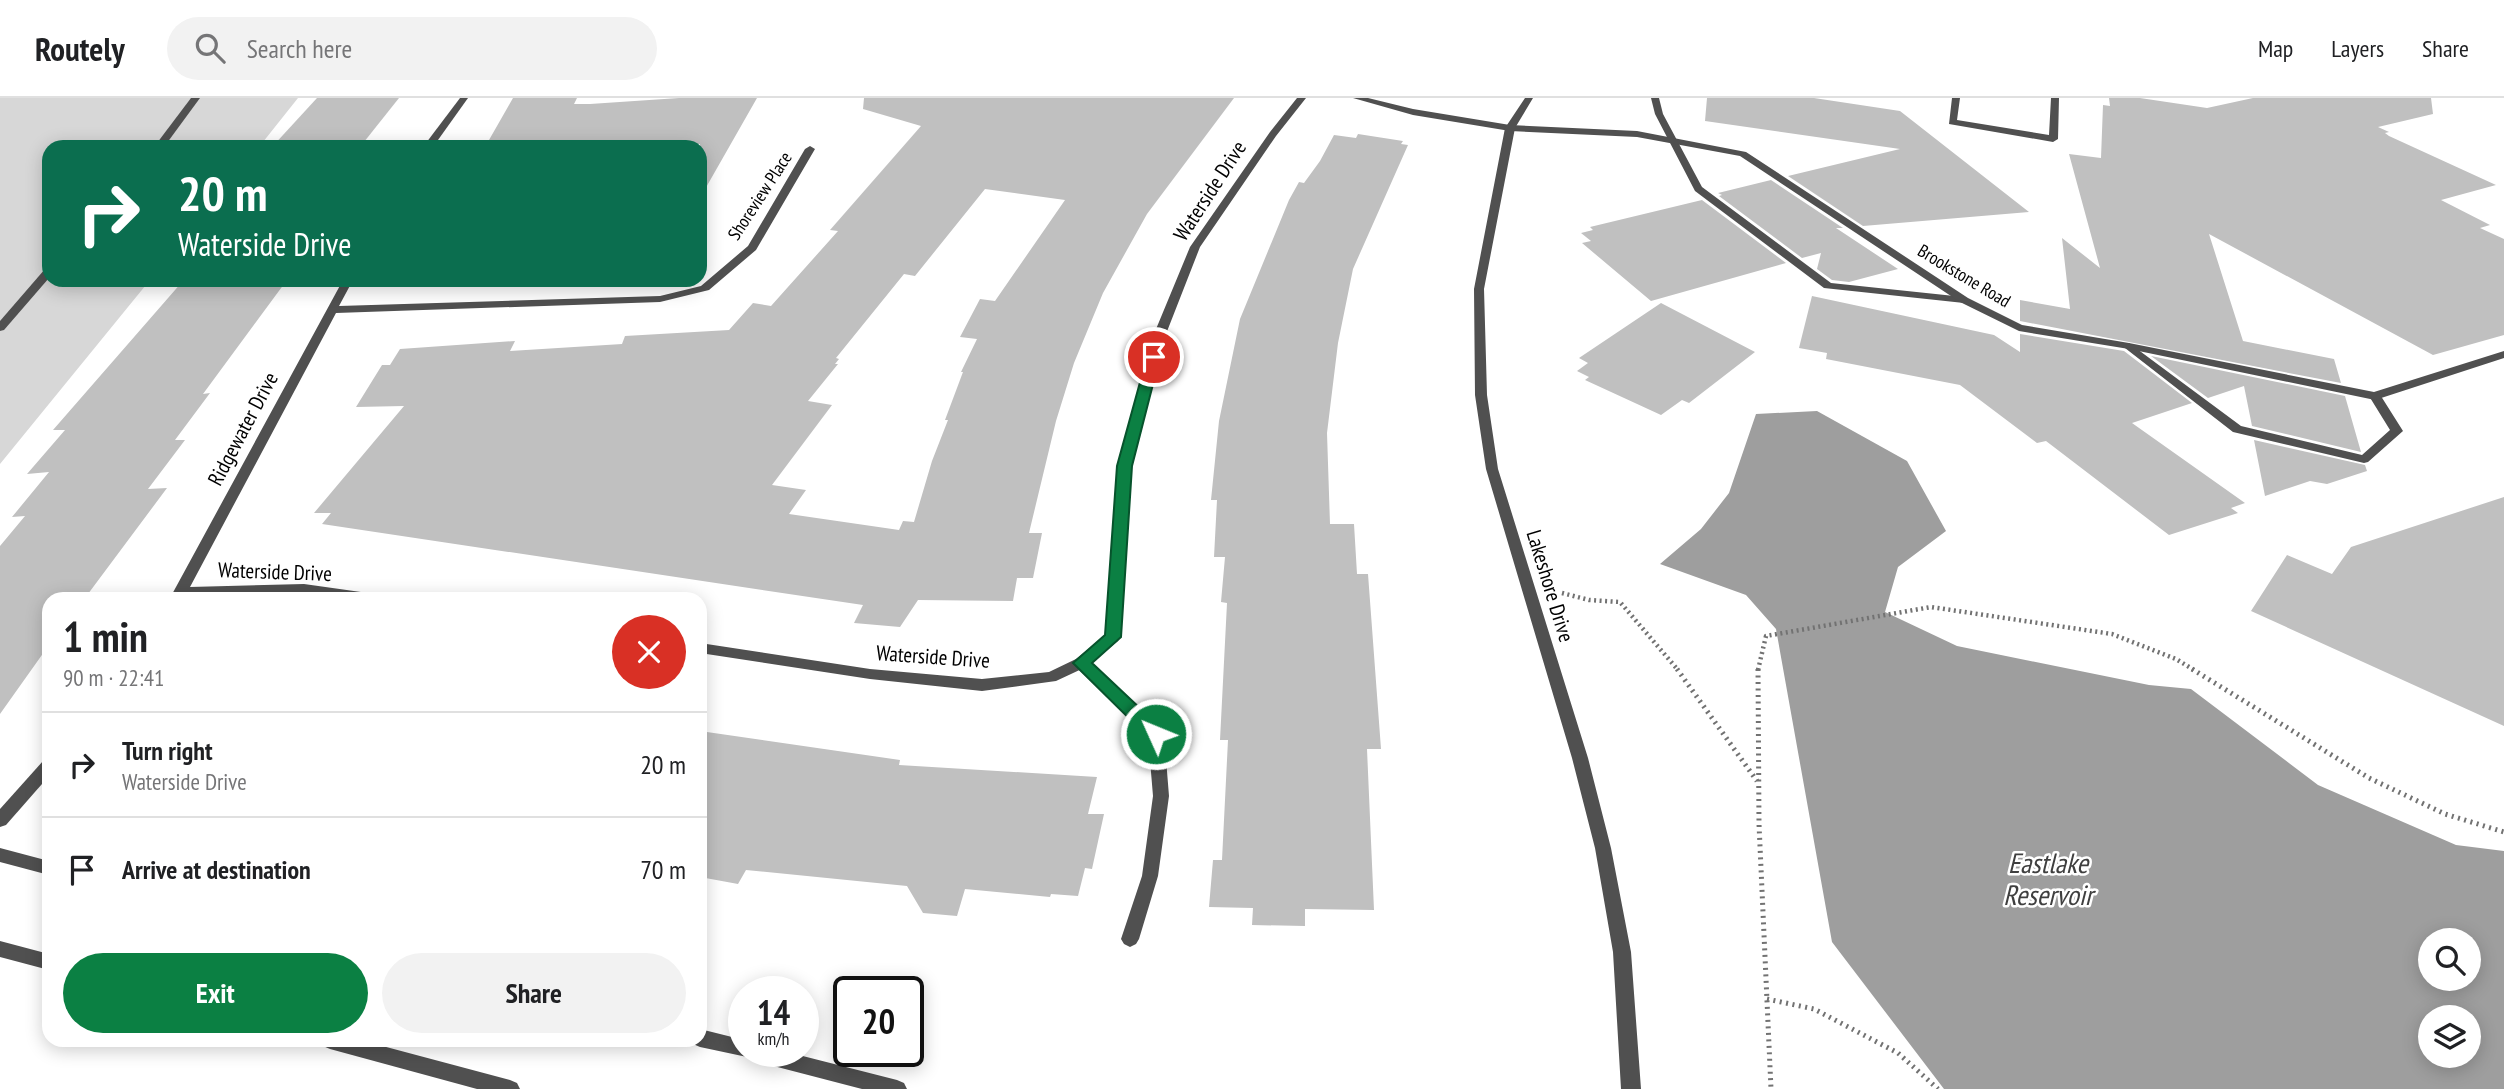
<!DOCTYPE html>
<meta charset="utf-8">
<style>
body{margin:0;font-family:"PT Sans Narrow",sans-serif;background:#f2f2f2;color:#202124;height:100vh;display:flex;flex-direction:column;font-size:26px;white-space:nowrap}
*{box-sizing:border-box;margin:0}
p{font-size:23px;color:#757577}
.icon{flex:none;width:38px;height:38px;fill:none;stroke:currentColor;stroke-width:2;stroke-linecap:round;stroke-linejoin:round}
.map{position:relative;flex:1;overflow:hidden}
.drawer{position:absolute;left:42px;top:494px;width:665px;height:455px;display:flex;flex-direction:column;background:#fff;border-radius:21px;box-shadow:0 4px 18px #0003}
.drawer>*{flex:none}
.top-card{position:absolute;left:42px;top:42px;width:665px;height:147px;border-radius:21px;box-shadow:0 4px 18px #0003;background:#0b6e4f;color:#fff;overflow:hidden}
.buttons{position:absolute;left:2418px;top:830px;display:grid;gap:14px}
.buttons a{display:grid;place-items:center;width:63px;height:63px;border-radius:50%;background:#fff;box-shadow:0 4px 18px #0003;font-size:35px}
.speed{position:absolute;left:728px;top:878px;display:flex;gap:14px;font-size:35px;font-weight:700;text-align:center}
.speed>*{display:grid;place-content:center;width:91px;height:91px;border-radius:50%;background:#fff;box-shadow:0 4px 18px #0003;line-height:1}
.speed small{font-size:18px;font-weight:400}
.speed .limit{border:4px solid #111;border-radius:10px;background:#fff;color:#111}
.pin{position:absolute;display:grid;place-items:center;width:60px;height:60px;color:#fff;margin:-30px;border:4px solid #fff;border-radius:50%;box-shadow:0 2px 7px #0007}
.me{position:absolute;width:77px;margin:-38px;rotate:314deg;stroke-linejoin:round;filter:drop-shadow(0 0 5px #0008)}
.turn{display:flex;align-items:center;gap:24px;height:147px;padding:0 21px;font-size:32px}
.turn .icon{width:91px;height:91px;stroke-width:2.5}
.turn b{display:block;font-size:49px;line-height:60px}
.round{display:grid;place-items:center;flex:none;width:74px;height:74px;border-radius:37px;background:#f2f2f2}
.headline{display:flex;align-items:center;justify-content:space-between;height:119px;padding:0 21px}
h1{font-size:42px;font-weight:700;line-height:52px}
.action{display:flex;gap:14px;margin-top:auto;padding:14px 21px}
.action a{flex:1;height:80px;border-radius:42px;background:#0b8043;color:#fff;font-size:28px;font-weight:700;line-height:80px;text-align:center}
.action a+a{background:#f2f2f2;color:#202124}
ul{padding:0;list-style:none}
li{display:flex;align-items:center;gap:21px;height:105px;padding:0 21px;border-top:2px solid #e0e0e0}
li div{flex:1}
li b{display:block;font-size:26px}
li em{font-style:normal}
header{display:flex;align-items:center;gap:42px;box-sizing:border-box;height:98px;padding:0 35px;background:#fff;border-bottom:2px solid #e0e0e0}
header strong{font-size:33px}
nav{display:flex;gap:38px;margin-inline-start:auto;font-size:24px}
.search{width:490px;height:63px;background:#f2f2f2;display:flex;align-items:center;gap:18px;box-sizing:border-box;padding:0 24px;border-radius:38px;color:#757577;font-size:26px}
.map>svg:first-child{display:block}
.green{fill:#d7d7d7}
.water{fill:#9e9e9e;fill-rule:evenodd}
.building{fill:#c0c0c0;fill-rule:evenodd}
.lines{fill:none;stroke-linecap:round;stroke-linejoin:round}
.path-far1{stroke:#727272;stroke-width:4.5;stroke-dasharray:2 3.5;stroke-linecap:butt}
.path{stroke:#727272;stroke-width:5;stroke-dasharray:2 4.5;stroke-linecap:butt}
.service{fill:#505050;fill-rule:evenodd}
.minor{fill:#505050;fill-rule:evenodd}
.tertiary{fill:#505050;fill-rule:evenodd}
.route{fill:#0b8043;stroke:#07532c;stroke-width:2}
.labels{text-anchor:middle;stroke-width:5;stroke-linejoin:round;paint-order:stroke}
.far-street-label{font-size:18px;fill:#000;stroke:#fff}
.street-label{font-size:21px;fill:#000;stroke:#fff}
.near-water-label{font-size:28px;font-style:italic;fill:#3f3f3f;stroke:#fff}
</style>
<header>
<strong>Routely</strong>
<div class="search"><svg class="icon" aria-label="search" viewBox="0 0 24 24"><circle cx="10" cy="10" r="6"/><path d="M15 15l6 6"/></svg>Search here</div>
<nav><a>Map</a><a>Layers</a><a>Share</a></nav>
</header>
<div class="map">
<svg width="2504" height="991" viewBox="0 0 2504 991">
<rect width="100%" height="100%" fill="#fff"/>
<path class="green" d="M 0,0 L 298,0 L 259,49 L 49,49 L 49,182 L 150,182 L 0,366 Z"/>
<path class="water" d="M 1817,313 L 1907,363 L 1946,433 L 1898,469 L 1885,514 L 1957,548 L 2149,587 L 2191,591 L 2318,687 L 2456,747 L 2504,753 L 2504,991 L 1944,991 L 1832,844 L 1776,531 L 1746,497 L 1660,466 L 1701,431 L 1729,395 L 1756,316 ZM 2431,842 L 2469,842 L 2469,880 L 2431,880 ZM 2431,919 L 2469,919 L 2469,957 L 2431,957 Z"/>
<g class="building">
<path d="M 317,0 L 399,0 L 360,49 L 272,49 Z"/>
<path d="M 513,0 L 577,0 L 574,6 L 590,6 L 679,0 L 757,0 L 700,100 L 700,46 L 652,47 L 655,43 L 583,43 L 557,45 L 555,49 L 485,49 Z"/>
<path d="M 864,0 L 1234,0 L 1147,116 L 1103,195 L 1074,265 L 1056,323 L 1029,435 L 1042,435 L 1033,480 L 1017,480 L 1013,503 L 918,502 L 900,529 L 854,525 L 863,507 L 322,426 L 331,415 L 314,415 L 404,308 L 356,309 L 382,267 L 390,267 L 400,251 L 515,243 L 510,253 L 622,246 L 625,238 L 729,232 L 753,205 L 771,208 L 838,133 L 830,132 L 921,28 L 863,11 ZM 985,91 L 1065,102 L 995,203 L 980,201 L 960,239 L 977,241 L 961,274 L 963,274 L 945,322 L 948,322 L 932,363 L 914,424 L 903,423 L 899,432 L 789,416 L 806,392 L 772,387 L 832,307 L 808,303 L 838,266 L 835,266 L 839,261 L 836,260 L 904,176 L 915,178 Z"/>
<path d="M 1707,0 L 1814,0 L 1900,13 L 2029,114 L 1863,128 L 1788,78 L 1900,51 L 1705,23 Z"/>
<path d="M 2109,0 L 2140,0 L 2207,10 L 2253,0 L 2431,0 L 2433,16 L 2378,29 L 2389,34 L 2385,35 L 2389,38 L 2496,87 L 2441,102 L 2490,127 L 2480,130 L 2504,141 L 2504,237 L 2433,257 L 2209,136 L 2243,243 L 2334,261 L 2341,285 L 2020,223 L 2020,202 L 2070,211 L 2062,140 L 2100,170 L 2069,56 L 2101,60 L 2103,7 L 2110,8 Z"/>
<path d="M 1358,36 L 1403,43 L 1401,46 L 1408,47 L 1353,171 L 1338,245 L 1327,335 L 1330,426 L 1354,426 L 1357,476 L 1368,476 L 1381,651 L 1367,651 L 1374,812 L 1305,811 L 1305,828 L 1252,827 L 1253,810 L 1209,809 L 1213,762 L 1222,762 L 1228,642 L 1220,642 L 1227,505 L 1221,504 L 1225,459 L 1214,459 L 1217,402 L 1211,402 L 1219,323 L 1240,221 L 1289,102 L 1299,84 L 1304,85 L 1320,63 L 1334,37 L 1356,40 Z"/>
<path d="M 1771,82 L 1843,130 L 1836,130 L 1898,171 L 1849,184 L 1832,182 L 1817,171 L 1821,155 L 1802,160 L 1719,98 L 1722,97 L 1718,95 Z"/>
<path d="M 1702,102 L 1786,165 L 1651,203 L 1582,145 L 1591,143 L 1581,135 L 1593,132 L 1590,129 Z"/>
<path d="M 222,182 L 287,182 L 203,296 L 210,295 L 175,342 L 185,342 L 148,391 L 167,390 L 85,500 L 49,500 L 49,547 L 0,616 L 0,448 L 25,418 L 12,419 L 49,374 L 27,376 L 65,332 L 53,332 L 182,184 Z"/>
<path d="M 1812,198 L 1994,237 L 2020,254 L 2020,236 L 2124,253 L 2192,305 L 2132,325 L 2245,405 L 2231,410 L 2238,415 L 2169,437 L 2046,343 L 2037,345 L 1960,287 L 1826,261 L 1827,255 L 1799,250 Z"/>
<path d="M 1661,205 L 1755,254 L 1689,305 L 1682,302 L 1661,317 L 1585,282 L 1589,279 L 1577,273 L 1588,265 L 1579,260 Z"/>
<path d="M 2151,258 L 2345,298 L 2361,354 L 2252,328 L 2244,288 L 2208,300 Z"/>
<path d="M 2254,342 L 2365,367 L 2367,373 L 2327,386 L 2310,383 L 2265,398 Z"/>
<path d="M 2504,399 L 2504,628 L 2251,513 L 2287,457 L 2332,476 L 2351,449 Z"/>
<path d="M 700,633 L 900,662 L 899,667 L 1097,679 L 1088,716 L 1104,716 L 1092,771 L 1085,770 L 1078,798 L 1051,796 L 1050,799 L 965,791 L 957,818 L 923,815 L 907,788 L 746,772 L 738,786 L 700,779 Z"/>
</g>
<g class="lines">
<g class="path-far1">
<path d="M 1562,495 L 1589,502 L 1620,504 L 1678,572"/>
<path d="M 1758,572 L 1766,538 L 1931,509 L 2112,536 L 2176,561 L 2194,572"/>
</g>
<g class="path">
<path d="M 1677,571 L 1757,683"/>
<path d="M 1758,571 L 1759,726 L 1771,991"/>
<path d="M 2192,571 L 2369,680 L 2445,716 L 2504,734"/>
<path d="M 1767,901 L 1814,911 L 1898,955 L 1938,991"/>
</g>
<g class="service">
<path d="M 191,0 L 200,0 L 164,49 L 154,49 Z"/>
<path d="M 1651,0 L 1659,0 L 1663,16 L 1702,89 L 1831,185 L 1964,199 L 1969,202 L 1964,205 L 1824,190 L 1695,93 L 1655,16 Z"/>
<path d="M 1952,0 L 1960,0 L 1957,22 L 2049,37 L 2051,0 L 2059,0 L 2058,41 L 2053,44 L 1949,26 Z"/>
<path d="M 49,170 L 49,180 L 4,232 L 0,233 L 0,223 L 45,171 Z"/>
<path d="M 2129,245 L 2241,328 L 2362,357 L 2390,332 L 2369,298 L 2375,294 L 2379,295 L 2403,333 L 2368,364 L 2364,365 L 2233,334 L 2125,250 L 2123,248 Z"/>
<path d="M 1081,560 L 1086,561 L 1164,636 L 1169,698 L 1158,778 L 1139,841 L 1136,846 L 1130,849 L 1124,846 L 1121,841 L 1142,778 L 1153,698 L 1148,638 L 1076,569 L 1074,565 L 1076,561 Z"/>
</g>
<g class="minor">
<path d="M 460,0 L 468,0 L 433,49 L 423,49 Z"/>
<path d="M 1297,0 L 1306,0 L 1276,38 L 1200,149 L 1166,236 L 1131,368 L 1120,539 L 1118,543 L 1086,569 L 1056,583 L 982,593 L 870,581 L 700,555 L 700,545 L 870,571 L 982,581 L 1049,574 L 1076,561 L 1106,537 L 1119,368 L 1154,236 L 1190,149 L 1270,34 Z"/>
<path d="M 1353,0 L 1368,0 L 1413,11 L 1510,27 L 1637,33 L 1746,54 L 1968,200 L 2022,227 L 2129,245 L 2374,294 L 2504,253 L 2504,260 L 2375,302 L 2129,251 L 2019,233 L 1960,204 L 1740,58 L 1637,39 L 1510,33 L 1413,17 Z"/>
<path d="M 810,48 L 815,51 L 756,152 L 709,192 L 660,204 L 336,215 L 190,489 L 304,486 L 368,495 L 375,500 L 337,500 L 304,496 L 170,500 L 343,182 L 353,182 L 339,208 L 660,198 L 701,188 L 748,148 L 805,51 Z"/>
<path d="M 49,661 L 49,678 L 6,727 L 0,729 L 0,711 L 43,663 Z"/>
</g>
<g class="tertiary">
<path d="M 1525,0 L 1533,0 L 1515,30 L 1484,191 L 1487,297 L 1498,371 L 1588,660 L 1611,750 L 1631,854 L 1641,991 L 1621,991 L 1613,854 L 1595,750 L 1572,660 L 1486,371 L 1475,297 L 1474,191 L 1505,30 Z"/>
<path d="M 0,750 L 49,763 L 49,777 L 0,764 Z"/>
<path d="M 0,843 L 49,856 L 49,872 L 0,859 Z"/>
<path d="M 700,931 L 744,942 L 744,954 L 787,954 L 897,982 L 904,985 L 907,991 L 862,991 L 754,963 L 747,959 L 700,949 L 693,946 L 691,942 L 700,942 Z"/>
<path d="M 321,942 L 360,942 L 510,982 L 517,985 L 520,991 L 477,991 L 330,951 L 323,948 Z"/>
</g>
</g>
<path class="route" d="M 1154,255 L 1160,259 L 1132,368 L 1121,539 L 1092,565 L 1162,631 L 1165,636 L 1162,641 L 1150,641 L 1073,565 L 1105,537 L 1117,368 L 1147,259 Z"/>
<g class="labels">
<g class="far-street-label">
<text transform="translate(760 98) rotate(-57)" y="6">Shoreview Place</text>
<text transform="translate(1964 178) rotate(31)" y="6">Brookstone Road</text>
</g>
<g class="street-label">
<text transform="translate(1210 93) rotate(-57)" y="7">Waterside Drive</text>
<text transform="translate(243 331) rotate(-62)" y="7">Ridgewater Drive</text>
<text transform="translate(275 474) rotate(2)" y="7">Waterside Drive</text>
<text transform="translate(1550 488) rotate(73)" y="7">Lakeshore Drive</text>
<text transform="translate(933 559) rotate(4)" y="7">Waterside Drive</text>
</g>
<g class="near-water-label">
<text x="2048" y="775">Eastlake<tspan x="2048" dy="32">Reservoir</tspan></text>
</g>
</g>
</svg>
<div class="buttons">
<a><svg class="icon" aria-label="search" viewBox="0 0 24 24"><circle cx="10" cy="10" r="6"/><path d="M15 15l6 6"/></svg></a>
<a><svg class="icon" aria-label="layers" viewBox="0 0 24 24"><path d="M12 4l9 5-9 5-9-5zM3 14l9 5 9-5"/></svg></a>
</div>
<div class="speed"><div>14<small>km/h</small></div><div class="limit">20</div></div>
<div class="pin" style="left:1154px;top:259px;background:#d93025"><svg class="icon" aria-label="arrive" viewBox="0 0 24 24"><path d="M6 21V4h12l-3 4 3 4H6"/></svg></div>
<svg class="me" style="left:1156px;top:636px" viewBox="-20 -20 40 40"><circle r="17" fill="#0b8043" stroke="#fff" stroke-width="3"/><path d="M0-11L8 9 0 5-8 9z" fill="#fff"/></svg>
<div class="top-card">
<div class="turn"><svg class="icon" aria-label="right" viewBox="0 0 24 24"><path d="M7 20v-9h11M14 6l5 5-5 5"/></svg><div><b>20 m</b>Waterside Drive</div></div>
</div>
<section class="drawer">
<div class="headline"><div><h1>1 min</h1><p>90 m · 22:41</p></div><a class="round" style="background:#d93025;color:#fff"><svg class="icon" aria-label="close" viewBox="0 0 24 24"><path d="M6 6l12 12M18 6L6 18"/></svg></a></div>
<ul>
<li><svg class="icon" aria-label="right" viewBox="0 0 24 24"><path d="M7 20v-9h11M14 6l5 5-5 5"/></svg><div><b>Turn right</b><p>Waterside Drive</p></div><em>20 m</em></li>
<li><svg class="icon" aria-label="arrive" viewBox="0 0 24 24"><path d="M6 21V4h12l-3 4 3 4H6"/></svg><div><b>Arrive at destination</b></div><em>70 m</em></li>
</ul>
<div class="action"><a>Exit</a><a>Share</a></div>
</section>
</div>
